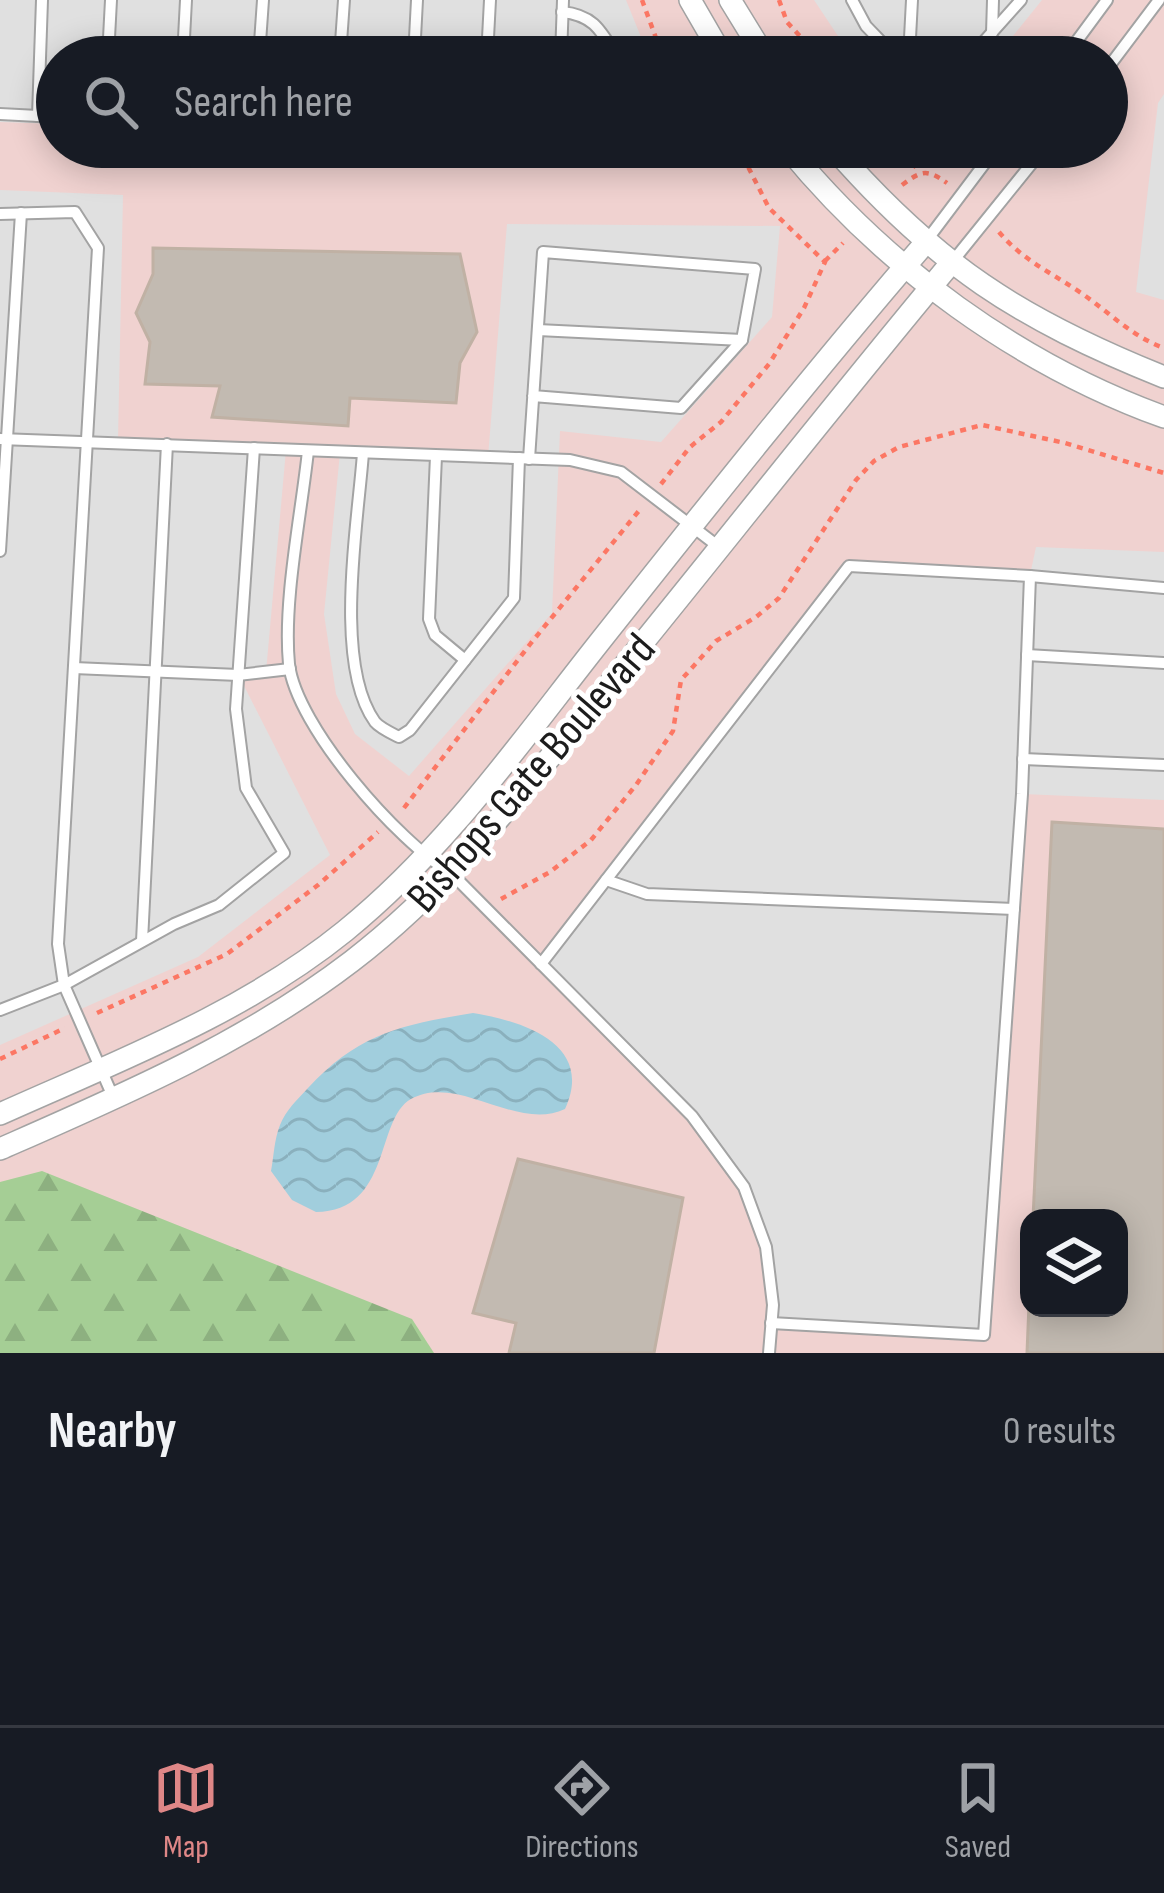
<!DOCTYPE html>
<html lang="en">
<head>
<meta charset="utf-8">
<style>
	body { margin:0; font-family:"Sofia Sans Condensed",sans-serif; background:#242831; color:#f1f3f6 }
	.controls { position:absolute; right:36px; bottom:36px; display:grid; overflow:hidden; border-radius:24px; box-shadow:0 6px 30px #0003 }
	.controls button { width:108px; height:108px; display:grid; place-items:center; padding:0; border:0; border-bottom:3px solid #363941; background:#171b24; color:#f1f3f6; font:60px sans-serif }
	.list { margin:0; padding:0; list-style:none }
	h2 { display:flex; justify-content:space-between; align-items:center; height:156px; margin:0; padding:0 48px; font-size:51px }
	h2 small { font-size:39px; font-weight:400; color:#9ea1a6 }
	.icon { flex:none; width:66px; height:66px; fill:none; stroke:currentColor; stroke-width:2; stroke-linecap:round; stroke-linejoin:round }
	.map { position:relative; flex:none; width:1164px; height:1353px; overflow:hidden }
	.search { position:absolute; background:#171b24; box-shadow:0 6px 30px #0003; left:36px; right:36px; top:36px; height:132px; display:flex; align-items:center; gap:30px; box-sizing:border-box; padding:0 42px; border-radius:66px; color:#9ea1a6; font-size:45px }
	.sheet { height:372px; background:#171b24 }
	nav { display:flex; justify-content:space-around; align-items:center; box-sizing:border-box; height:168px; border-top:3px solid #363941; background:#171b24; font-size:33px; color:#9ea1a6 }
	nav a { display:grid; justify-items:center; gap:6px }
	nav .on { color:#df8787 }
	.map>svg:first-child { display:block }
	.commercial { fill:#f0d2d0; fill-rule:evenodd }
	.forest { fill:url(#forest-firs) }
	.parking { fill:#e0e0e0 }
	.water { fill:url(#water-waves) }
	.building { fill:#c2bab1; stroke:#c0b1a4; stroke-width:3 }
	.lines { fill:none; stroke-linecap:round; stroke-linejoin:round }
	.service-casing { stroke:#a3a3a3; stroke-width:14 }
	.minor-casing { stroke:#a3a3a3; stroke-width:24 }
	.path { stroke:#fc7764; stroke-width:4.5; stroke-dasharray:6 6; stroke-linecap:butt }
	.service { stroke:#fff; stroke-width:10 }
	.minor { stroke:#fff; stroke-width:21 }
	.labels { text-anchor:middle; stroke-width:10; stroke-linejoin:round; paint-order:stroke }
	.street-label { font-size:45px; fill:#1c1c1c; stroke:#fff }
</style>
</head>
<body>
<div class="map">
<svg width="1164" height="1353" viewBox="0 0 1164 1353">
	<defs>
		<pattern id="forest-firs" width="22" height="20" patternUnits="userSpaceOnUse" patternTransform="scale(3)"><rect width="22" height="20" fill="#a5ce95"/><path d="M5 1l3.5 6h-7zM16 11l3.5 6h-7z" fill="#8db080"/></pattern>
		<pattern id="water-waves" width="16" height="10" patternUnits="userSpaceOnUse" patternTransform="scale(3)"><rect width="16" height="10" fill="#a1cedd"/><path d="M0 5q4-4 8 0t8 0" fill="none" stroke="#8ab0bd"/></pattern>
	</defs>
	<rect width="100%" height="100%" fill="#eeeae2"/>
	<!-- commercial -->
	<path class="commercial" d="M0,0H1164V1353H0ZM57,57H1107V147H57ZM1029,1218H1119V1308H1029Z"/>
	<!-- forest -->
	<path class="forest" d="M42,1171L412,1319L434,1353H0V1182Z"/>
	<!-- parking -->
	<g class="parking">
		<path d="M0,0H626L649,57H57V124L0,122Z"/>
		<path d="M814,0H1042L996,57H852Z"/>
		<path d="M1164,94V300L1136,292L1158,103Z"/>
		<path d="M0,190L123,195L118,441L488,457L507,224L780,226L772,317L661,442L560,431L552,613L409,776L355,734L336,694L324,614L340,453L286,450L266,672L239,676L330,855L198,957L0,1045Z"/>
		<path d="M1036,547L1164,552V800L1023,794L984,1335L771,1323L766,1247L744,1187L692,1116L541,964L849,566L1030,575Z"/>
	</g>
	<!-- water -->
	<path class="water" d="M473,1013C523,1021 595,1044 565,1109C516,1132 458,1073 411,1099C375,1119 392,1211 316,1212L292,1200L271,1171C274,1156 274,1140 280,1125C286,1110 296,1101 308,1088C359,1033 401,1025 473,1013Z"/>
	<!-- building -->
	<g class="building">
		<path d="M153,248L460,254L477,332L460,363L456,403L350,398L348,426L212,417L220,386L145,384L150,342L136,313L153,274Z"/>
		<path d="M1052,822L1164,829V1353H1027L1029,1304V1308H1119V1218H1033Z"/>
		<path d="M518,1159L683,1198L654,1353H509L516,1323L473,1313Z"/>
	</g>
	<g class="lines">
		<!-- service casing -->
		<g class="service-casing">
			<g id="service">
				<path d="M852,0L866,26L896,57"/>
				<path d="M562,12C594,15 601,31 617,57"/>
				<path d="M992,33L993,0"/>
				<path d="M108,57L111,0"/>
				<path d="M183,57L186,0"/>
				<path d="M259,57L263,0"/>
				<path d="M340,57L344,0"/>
				<path d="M414,57L417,0"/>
				<path d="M487,57L490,0"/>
				<path d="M561,57L563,0"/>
				<path d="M909,57L912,0"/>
				<path d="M970,57L1021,0"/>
				<path d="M1065,57L1107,0"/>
				<path d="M1107,69L1159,0"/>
				<path d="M0,114L57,117"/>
				<path d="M38,116L42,0"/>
				<path d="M0,214L75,212L98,248L58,944L64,985L114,1099"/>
				<path d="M927,240L997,147"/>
				<path d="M953,261L1045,147"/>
				<path d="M538,330L742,340"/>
				<path d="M0,439L570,460L621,472L719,547"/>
				<path d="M308,451C301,516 283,601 289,664C296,726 398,842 451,873L692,1116L744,1187L766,1247L773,1305L769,1353"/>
				<path d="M363,453C358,522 333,664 375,722C380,728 391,733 399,737L410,730L514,598L519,458"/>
				<path d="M436,456L429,619L435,635L465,660"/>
				<path d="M529,459L543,252L755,269L742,340L681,408L533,396"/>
				<path d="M0,551L21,213"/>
				<path d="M1030,576L1164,588"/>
				<path d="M1027,655L1164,663"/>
				<path d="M74,668L238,675L290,669"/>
				<path d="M1023,759L1164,765"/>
				<path d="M606,880L647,894L1014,909"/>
				<path d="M142,941L167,444"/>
				<path d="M541,964L849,566L1030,576L1022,794L984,1335L771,1323"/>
				<path d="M0,1010L64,985L174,924L219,905L284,853L246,788L236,709L254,448"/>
			</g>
		</g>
		<!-- minor casing -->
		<g class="minor-casing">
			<g id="minor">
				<path d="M690,0L723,57"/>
				<path d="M730,0L765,57"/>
				<path d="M787,147C885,267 1018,364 1164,417"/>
				<path d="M833,147C936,265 1019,319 1164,377"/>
				<path d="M0,1114C118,1061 244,1013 345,931C445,850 519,744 598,644C705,509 813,373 926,242"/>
				<path d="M0,1149C123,1095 245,1043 352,961C455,882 531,780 612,681C725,542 836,401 951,263"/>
			</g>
		</g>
		<!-- path -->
		<g class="path">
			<path d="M642,0L663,57"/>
			<path d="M779,0L787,22L819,57"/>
			<path d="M894,147L920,171"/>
			<path d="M902,185C922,170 927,169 947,183"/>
			<path d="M999,232C1022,260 1054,274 1084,295C1111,314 1133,337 1164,348"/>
			<path d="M825,261L843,243"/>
			<path d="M661,484L690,447L721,422L769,364L804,308L825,262L769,208L738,147"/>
			<path d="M404,808L531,643L642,507"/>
			<path d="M501,899L550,872L591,840L636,785L673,731L681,680L716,641L756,617L779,598L856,480L874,461L899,447L982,425L1065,443L1164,473"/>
			<path d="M97,1013L227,954L318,885L378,832"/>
			<path d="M0,1059L65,1028"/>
		</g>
		<!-- service -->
		<use href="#service" class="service"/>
		<!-- minor -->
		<use href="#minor" class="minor"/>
	</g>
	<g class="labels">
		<!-- street labels -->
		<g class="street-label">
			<text transform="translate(530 772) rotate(-49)" y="16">Bishops Gate Boulevard</text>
		</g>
	</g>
</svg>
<div class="controls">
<button><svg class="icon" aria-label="layers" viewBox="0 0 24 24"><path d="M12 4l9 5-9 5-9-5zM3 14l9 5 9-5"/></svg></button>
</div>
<div class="search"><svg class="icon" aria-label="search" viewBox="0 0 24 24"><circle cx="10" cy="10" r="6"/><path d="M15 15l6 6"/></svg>Search here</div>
</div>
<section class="sheet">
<h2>Nearby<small>0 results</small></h2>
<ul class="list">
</ul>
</section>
<nav>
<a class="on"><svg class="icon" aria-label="map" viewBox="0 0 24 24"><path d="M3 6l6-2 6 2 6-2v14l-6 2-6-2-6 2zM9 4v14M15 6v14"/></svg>Map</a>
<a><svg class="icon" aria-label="directions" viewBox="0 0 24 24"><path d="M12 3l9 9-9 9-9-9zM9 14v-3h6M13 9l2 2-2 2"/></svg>Directions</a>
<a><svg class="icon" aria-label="saved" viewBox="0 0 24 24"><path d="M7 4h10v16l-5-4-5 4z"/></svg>Saved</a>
</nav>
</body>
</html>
